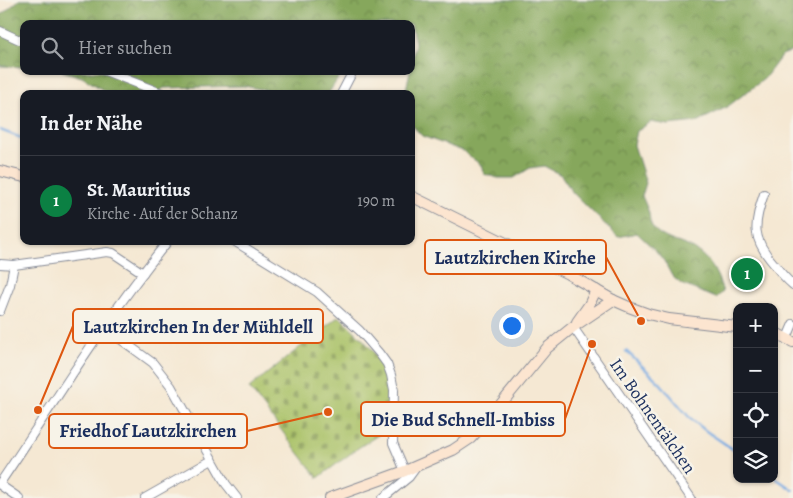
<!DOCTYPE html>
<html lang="de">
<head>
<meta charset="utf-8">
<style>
	body { margin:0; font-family:Alegreya,serif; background:#242831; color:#f1f3f6 }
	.controls { position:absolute; right:15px; bottom:15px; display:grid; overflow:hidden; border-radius:10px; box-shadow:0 1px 4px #0004 }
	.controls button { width:45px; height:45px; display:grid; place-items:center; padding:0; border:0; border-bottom:1px solid #363941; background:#171b24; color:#f1f3f6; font:25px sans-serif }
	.you { position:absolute; left:511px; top:325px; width:18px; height:18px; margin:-12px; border:4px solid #fff; border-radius:50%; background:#1a73e8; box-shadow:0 0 0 8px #1a73e833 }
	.badge { display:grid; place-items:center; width:32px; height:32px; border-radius:50%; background:#0b8043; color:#fff; font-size:16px; font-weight:700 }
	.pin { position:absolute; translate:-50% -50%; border:2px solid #fff; box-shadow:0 1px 5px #0006 }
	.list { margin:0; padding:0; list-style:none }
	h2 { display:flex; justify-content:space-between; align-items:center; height:65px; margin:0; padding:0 20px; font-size:21px }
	h2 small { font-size:16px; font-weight:400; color:#9ea1a6 }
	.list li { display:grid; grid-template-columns:32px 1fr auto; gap:15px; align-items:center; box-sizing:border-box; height:90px; padding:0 20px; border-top:1px solid #363941 }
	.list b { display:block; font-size:19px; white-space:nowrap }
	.list p { margin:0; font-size:16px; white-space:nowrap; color:#9ea1a6 }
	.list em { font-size:16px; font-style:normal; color:#9ea1a6 }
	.icon { flex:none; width:28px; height:28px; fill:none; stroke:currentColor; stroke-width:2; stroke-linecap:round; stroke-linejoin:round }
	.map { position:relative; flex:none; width:793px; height:498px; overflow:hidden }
	.search { position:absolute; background:#171b24; box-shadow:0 1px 4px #0004; left:20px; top:20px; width:395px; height:55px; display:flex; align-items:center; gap:12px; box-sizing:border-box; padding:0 18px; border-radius:10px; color:#9ea1a6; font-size:19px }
	.panel { position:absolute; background:#171b24; box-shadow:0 1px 4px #0004; left:20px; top:90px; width:395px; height:155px; border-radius:10px }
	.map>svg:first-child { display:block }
	.forest { fill:url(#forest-crowns); stroke:#506b5c }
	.cemetery { fill:url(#cemetery-stones); stroke:#627862 }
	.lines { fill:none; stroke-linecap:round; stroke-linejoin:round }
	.stream { stroke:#75a9e2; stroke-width:2.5 }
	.street-casing { stroke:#888c98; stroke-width:10 }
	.secondary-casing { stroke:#888c98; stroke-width:12 }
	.street { stroke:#fff; stroke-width:8 }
	.secondary { stroke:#fce5d0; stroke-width:10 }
	.labels { text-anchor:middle; stroke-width:5; stroke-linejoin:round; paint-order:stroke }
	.street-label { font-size:18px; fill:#1b2f5e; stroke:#f7f3e8 }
	.leader { fill:none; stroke:#de5710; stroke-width:2 }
	.callout-dot { fill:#de5710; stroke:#f7f3e8; stroke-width:2 }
	.callout { fill:#f7f3e8; stroke:#de5710; stroke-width:2 }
	.callout-label { font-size:19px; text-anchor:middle; font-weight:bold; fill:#1b2f5e }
</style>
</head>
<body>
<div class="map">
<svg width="793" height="498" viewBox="0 0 793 498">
	<defs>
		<pattern id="forest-crowns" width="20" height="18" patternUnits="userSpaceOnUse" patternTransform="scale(1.25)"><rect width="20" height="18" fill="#86a75b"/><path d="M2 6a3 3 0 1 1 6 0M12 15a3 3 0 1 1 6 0" fill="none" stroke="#6d884e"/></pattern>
		<pattern id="cemetery-stones" width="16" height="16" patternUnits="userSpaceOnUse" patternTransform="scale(1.25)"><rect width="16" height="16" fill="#a9c166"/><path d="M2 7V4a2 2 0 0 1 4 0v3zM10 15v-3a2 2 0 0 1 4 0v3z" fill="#899d57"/></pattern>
	</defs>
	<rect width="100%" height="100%" fill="#f7f3e8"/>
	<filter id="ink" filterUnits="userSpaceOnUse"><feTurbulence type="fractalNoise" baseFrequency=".02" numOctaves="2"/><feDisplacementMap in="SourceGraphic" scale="10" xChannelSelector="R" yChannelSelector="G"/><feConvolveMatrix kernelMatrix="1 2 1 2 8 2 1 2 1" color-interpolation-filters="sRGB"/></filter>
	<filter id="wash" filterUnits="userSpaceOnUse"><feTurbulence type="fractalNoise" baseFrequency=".0096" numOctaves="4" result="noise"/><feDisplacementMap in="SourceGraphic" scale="20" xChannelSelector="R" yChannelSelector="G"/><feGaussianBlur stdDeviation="1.12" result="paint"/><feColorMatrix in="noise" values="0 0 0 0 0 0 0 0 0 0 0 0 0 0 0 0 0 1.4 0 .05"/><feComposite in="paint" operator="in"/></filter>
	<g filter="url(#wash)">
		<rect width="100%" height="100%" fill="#f5e8d3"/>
		<!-- forest -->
		<g class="forest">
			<path d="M19,0H793V51L782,55L764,79L727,107L697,122L668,125L651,122L637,131L634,145L646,183L642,196C644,201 646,205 648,210C651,219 648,223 656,231C664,238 674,241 683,244C707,253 716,269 723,292L716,298L681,284L672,276L664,261L656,251L637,233L618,237L573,193L561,175L544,166L530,168L514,178H498L484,174L481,165L463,151L422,136L411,124V94H405L410,71H411L415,43L411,24H24V67L0,66L1,15Z"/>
			<path d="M62,71H343L328,94H287L244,86L164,88L155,94L108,93L82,77Z"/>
		</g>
		<!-- cemetery -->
		<path class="cemetery" d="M339,316C357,334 385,357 389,384C391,399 390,414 389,428L358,448L318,478L249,388Z"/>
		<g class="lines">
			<!-- stream -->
			<g class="stream">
				<path d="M0,130L24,139"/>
				<path d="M626,351L660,383L689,417L706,431L737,452"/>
				<path d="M774,477L793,490"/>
			</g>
		</g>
	</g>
	<g filter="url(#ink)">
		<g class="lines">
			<!-- street casing -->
			<g class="street-casing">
				<g id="street">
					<path d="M0,31L24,42"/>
					<path d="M105,71L164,94"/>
					<path d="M341,94L353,71"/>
					<path d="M764,194C753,225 752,239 774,264C780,272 786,279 793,285"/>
					<path d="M234,241L317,292L360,331L379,353L387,364L391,375L394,390L393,443L405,471"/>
					<path d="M0,264L14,265L107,252L113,253L143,273"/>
					<path d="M0,311L10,285L14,265"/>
					<path d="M573,327L691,498"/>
					<path d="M105,328L153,363L171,386L226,484L237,498"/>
					<path d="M787,338L793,324"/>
					<path d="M0,483C55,402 106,317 168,241"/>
					<path d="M0,485L19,498"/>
					<path d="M145,498L212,460"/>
					<path d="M383,498L409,477L417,466"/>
				</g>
			</g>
			<!-- secondary casing -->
			<g class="secondary-casing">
				<g id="secondary">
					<path d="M0,171L24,177"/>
					<path d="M411,196L568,274L613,300L629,307L648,314L669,319L737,327"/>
					<path d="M577,322L589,305L596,290"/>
					<path d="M774,332L793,342"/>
					<path d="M330,498L405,471L453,450L471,438L492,415L547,348L573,327L613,300"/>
				</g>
			</g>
			<!-- street -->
			<use href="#street" class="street"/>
			<!-- secondary -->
			<use href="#secondary" class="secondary"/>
		</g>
	</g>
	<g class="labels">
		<!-- street labels -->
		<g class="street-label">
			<text transform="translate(653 416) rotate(55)" y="6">Im Bohnentälchen</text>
		</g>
	</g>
	<!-- callouts -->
	<path class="leader" d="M641 321L606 257M38 410L73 326M592 344L565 419M328 412L247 431"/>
	<g class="callout-dot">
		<circle cx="641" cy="321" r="5"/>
		<circle cx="38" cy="410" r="5"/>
		<circle cx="592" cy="344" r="5"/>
		<circle cx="328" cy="412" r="5"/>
	</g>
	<g class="callout">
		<rect x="425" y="240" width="181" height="34" rx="5"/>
		<rect x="73" y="309" width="250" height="34" rx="5"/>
		<rect x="361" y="402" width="204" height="34" rx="5"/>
		<rect x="49" y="414" width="198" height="34" rx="5"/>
	</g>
	<g class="callout-label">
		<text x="515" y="264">Lautzkirchen Kirche</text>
		<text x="198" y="333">Lautzkirchen In der Mühldell</text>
		<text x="463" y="426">Die Bud Schnell-Imbiss</text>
		<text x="148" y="437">Friedhof Lautzkirchen</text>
	</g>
</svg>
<div class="controls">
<button>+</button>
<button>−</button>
<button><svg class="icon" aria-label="locate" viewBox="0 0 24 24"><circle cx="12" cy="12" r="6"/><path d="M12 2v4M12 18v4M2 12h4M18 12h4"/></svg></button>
<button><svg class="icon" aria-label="layers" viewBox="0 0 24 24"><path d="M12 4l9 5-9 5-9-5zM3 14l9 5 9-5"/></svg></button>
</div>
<div class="you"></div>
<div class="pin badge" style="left:747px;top:274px">1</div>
<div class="search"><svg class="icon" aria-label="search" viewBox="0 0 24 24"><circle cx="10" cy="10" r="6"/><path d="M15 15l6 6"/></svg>Hier suchen</div>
<section class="panel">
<h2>In der Nähe<small></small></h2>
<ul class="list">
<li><span class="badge">1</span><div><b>St. Mauritius</b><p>Kirche · Auf der Schanz</p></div><em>190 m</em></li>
</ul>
</section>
</div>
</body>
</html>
